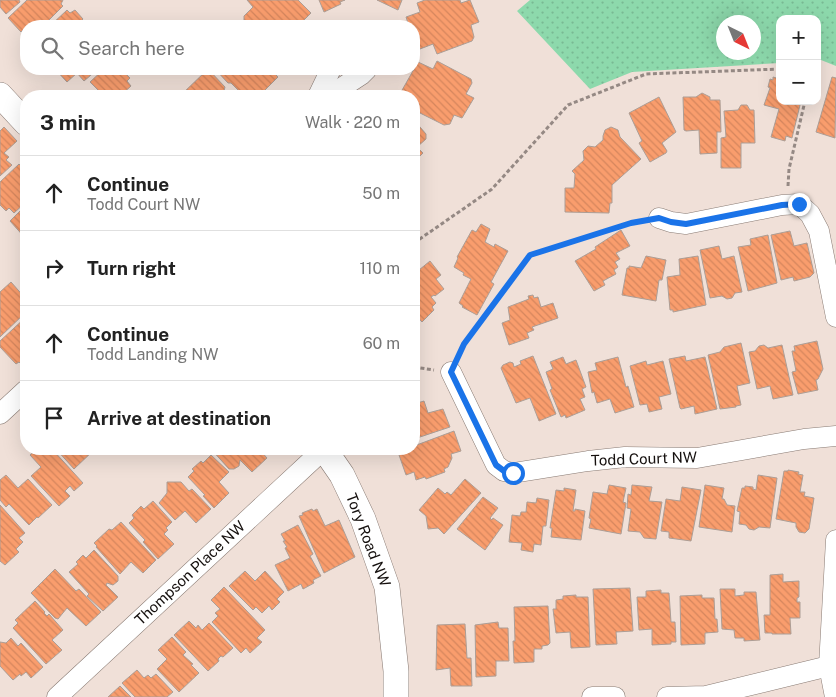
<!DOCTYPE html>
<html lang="en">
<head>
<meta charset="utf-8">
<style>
	body { margin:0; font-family:"Public Sans",sans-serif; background:#f2f2f2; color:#222 }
	.controls { position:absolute; right:15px; top:15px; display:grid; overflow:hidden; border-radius:10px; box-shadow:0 5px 20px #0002 }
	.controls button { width:45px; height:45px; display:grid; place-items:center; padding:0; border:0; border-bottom:1px solid #e0e0e0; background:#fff; color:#222; font:25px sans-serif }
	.compass { position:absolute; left:716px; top:15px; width:45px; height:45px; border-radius:50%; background:#fff; box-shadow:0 5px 20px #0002; rotate:137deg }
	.stop { position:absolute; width:15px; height:15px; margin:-11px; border:4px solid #1a73e8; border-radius:50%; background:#fff }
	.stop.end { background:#1a73e8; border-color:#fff; box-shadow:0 1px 5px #0008 }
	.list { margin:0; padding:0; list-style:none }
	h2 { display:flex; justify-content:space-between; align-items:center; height:65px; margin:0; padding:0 20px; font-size:21px }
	h2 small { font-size:16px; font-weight:400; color:#767676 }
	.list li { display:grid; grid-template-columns:32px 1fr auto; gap:15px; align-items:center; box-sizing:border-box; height:75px; padding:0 20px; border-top:1px solid #e0e0e0 }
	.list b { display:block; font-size:19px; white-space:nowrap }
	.list p { margin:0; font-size:16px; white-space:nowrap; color:#767676 }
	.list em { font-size:16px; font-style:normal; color:#767676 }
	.icon { flex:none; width:28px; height:28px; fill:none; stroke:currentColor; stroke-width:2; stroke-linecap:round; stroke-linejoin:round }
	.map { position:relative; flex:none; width:836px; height:697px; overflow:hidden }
	.search { position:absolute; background:#fff; box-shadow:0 5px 20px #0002; left:20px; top:20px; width:400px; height:55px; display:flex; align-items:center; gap:12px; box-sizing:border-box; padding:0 18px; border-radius:20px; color:#767676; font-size:19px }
	.panel { position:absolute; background:#fff; box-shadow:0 5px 20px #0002; left:20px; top:90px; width:400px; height:365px; border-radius:20px }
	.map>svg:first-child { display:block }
	.park { fill:url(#park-dots); fill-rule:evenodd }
	.building { fill:url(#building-back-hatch); stroke:#ac9e96 }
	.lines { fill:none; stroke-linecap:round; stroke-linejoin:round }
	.minor-casing { stroke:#887a73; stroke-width:21 }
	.tertiary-casing { stroke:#887a73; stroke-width:26 }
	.path { stroke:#958984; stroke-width:3; stroke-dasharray:4 2.5; stroke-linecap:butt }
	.minor { stroke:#fff; stroke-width:20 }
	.tertiary { stroke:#fff; stroke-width:25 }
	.route { stroke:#1a73e8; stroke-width:6 }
	.labels { text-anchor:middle; stroke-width:5; stroke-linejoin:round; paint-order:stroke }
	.street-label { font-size:15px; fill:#140f0d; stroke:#fff }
</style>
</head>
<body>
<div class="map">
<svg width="836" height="697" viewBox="0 0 836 697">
	<defs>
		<pattern id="park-dots" width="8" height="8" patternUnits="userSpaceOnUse" patternTransform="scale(1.25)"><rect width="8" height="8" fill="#8dd9ac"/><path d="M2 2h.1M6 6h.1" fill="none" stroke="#79b993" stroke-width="1.8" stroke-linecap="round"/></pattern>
		<pattern id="building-back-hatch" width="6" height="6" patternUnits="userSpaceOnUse" patternTransform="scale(1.25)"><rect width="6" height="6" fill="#f99d6d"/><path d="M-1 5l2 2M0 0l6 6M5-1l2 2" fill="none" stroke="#d5865d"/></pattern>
	</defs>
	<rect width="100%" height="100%" fill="#f0e0d8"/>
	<!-- park -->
	<path class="park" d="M530,0H836V66L821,60H817V19H780V63L632,72L590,89L517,11ZM724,22H754V52H724Z"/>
	<!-- building -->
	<g class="building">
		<path d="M0,0H19L20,2L6,14L0,7Z"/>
		<path d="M27,0H63L61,4L63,6L43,26H36L32,22L21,32L8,18Z"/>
		<path d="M247,0H298L311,13L304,20L310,26H250L244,20V16L253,7Z"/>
		<path d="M319,0H345L340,2L341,4L324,12Z"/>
		<path d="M377,0H402L398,10Z"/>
		<path d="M425,0H460L461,3L470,0L479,22L471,25L474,37L472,41L437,54L433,44L420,49L414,35V26H409L406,17L420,12L417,3Z"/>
		<path d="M67,10L70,13L75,10L83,19L79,23L82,26H50Z"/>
		<path d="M437,61L471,79L472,83L466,94L474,98L462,118L454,115L450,124L444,125L414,110V96H409L401,92L418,62L433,69Z"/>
		<path d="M55,69H98L84,81L77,73L67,82Z"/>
		<path d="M104,69H115L119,73L122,70L130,78L127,81L131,86L120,96H93L99,91L90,82Z"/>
		<path d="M208,69L225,87L224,91L229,96H180Z"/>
		<path d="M215,69H270L278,77L259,96H253L246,90L244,92H240L231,83H228Z"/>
		<path d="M773,77L780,79V101H801L792,138L786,136L785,141L771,137L779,109L764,105L770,88L768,87L770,79L773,80Z"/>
		<path d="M832,77L836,78L835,138L816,132Z"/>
		<path d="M702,93L710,97V100H720L721,132H717V153L700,154L699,130L686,131L684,130L683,97H696Z"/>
		<path d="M659,97L676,132L662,143L667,151L666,153L650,162L639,143L642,141L629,113Z"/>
		<path d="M741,105H747L750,110H754L755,143H741V168H721V138L726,137L724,111L738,110Z"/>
		<path d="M414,120L426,134V139L417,147L423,153L416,160L418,162L414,165Z"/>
		<path d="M4,127L17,141L4,153L9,157L6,160L12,165L0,176V131Z"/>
		<path d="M611,127L618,130L620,137L641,159L612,185V203H610L609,213L565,212V188H574L575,174L572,171L584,160L583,151L588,146L595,147L603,140V136L605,130Z"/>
		<path d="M19,164L26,171V202L14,213L9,208L6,211L0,205V182Z"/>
		<path d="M26,205V239L10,221Z"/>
		<path d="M481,224L490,229L485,242L494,247L495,244L508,251L491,282L494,284L477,315L462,307L463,306L459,303L471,279L463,275L464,273L454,267L458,258L457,257L472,230L476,232Z"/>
		<path d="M621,230L630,246L616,253L620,259L615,262L618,267L614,270L616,274L603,281L605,285L594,291L575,261L596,249L595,247Z"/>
		<path d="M790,231L794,246L807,243L814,273L810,277L794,281L793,277L781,280L771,235Z"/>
		<path d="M768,235L777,283L748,291L738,247L751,245L750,239Z"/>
		<path d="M719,246L722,259L734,256L742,292L735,293L732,298L727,299L722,296L710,298L700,250Z"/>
		<path d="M646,256L666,260L662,280H659L656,301L622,295L627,268H629V266L641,268Z"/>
		<path d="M698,256L706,305L673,312V310H670L667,277L680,275L679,259Z"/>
		<path d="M430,261L441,275L436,279L444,289L435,296L434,295L431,297L436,303L432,307L434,310L422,322L414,313V271L417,269L419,270Z"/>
		<path d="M11,282L26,299V312L0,337V292Z"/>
		<path d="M533,295L534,298L538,297L541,307L553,303L558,318L532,327L534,330L527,333L529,338L509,345L502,323L510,320L508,307L529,299L528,296Z"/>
		<path d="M26,317V367L25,368L19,362L16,364L0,347V341Z"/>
		<path d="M817,341L823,369L818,379L816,380L818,390L798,394L792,372L796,371L792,351H795L794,346Z"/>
		<path d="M741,343L750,383L737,386L741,405L736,406V407L720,409L708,355L720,352L724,347Z"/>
		<path d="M764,345L768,348L782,345L793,395L773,399L770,386L757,389L749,352L755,351L759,346Z"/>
		<path d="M533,356L556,414L539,421L530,398L516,403L501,368L503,365L510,362L513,363L514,367L521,364L520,361Z"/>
		<path d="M685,356L686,361L705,357L717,409L695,414L694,406L681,409L680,408L669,359Z"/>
		<path d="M563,357L566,364L576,360L586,387L582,389L585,397L580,399L585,410L566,418L565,415L561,417L550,390L552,389L546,372L553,369L550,362Z"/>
		<path d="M618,357L626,387L628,386L634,407L615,413L610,399L597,403L594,392L592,393L588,372L597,370L595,363Z"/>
		<path d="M646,361L647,365L663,361L671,394L659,397L662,409L649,412L647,404L640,405L630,366Z"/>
		<path d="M424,401L428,413L443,409L450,427L414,439V404Z"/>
		<path d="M454,431L461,451L451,454L452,458L448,467L444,469L445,472L426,479L425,477L416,480L414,472L406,475L398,452L407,449H414V446Z"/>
		<path d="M35,449H52L83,483L74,491L70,486L65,491L70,496L59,506L31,476L41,467L30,455L36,450Z"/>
		<path d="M56,449H95L74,469Z"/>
		<path d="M211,449H259L267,458L252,472L240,460L239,466L234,469H229Z"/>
		<path d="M211,455L229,472L219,482L229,493L214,508L203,496L205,495L188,477L194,471L192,469L201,461L203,463Z"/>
		<path d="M788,470L799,472L798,474L803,475L800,492H805L804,496L814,498L809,529L805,533L799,532L796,527V523L776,519L784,471H788Z"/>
		<path d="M6,475L18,488L28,479L52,505L38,518L37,517L29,525L9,504L6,507L0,500V480Z"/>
		<path d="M758,475L777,478L770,528L759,527L754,530L749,529L746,525L739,524L740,512L737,511L742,488H745V486L753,487V489L756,490Z"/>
		<path d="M465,479L481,493L444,534L438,528L428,529L426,516L419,510L438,488L445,494L447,492L451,495Z"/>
		<path d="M167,482H181L189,491L192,489L211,509L196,523L185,511L175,520L159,503L167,493Z"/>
		<path d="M609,485L626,488L623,502L626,503L621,534L589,528L591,519L589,518L593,492L607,494Z"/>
		<path d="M632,485L652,487L649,501L662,502L656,539L644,538L640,532L628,531L631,509L627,508L628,494L631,495Z"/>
		<path d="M705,485L724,488L722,499H724L727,505L735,506L732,532L699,527Z"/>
		<path d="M682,487L701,490L691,541L669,538V532L661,531L666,499L680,501Z"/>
		<path d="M564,488L576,490L573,511H575V509L585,511L581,540L551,537L552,528H550L556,490L564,491Z"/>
		<path d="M483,497L498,508L490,518L492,520L493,518L503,525L485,550L457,529Z"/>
		<path d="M537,498L549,500L546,526H543L541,545L534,544L533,552L521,550L522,543L509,542L512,515L520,516L521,512H526L527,502L536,503Z"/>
		<path d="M153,501L172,522L166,528L168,530L164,534L174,544L158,559L143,542L145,540L129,523L134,518L132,515L141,506L144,509Z"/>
		<path d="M0,505L25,533L19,538L23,542L16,549L19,552L5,565L0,561Z"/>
		<path d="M312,509L313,511L317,509L325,526L339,520L355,557L324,573L299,516L303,515L302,513Z"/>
		<path d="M121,522L156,560L143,573L131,562L120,574L96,547L97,546L94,543L109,529L112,530Z"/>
		<path d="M298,525L313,554L310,556L321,576L313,580L314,583L303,589L301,584L288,591L275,565L290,558L285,548L287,547L283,541H285L281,534Z"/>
		<path d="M94,550L118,576V581L113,585L107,583L106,585L118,597L103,611L87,596L89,594L69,572L78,564L76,562L83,555L86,558Z"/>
		<path d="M55,569L76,591L79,589L101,612L86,626L67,608L58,619L55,618L31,593Z"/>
		<path d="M245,571L255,581L265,571L284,592L277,599L280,602L272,610L269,606L262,613L256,607L253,610L229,586Z"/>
		<path d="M783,574V582L799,581V597L797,598V602H800V618H790L791,634H772V633H765L764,615H770V575Z"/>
		<path d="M224,587L265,630L257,638L262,642L250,653L246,648L241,653L212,622L218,616L215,613L220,609L211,600Z"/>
		<path d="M630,588L633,631L616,632L617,644L596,645L593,589Z"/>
		<path d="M720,589H735V596L744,595V592H756L760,640L744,641V638H735L734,630L722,629Z"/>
		<path d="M661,590V593H669L671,622H675L676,642H671V644L652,645V629L639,630L637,597H646V591Z"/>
		<path d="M576,595V597H588L590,647L571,648L570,632L556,633L553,609H556V600L563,599V596Z"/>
		<path d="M702,595V598H714L715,619H717L718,632L705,633V644L681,645L680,596Z"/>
		<path d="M35,601L45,612L44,613L47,616L49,614L63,630L52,640L62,650L46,664L13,628L18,623L15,620Z"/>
		<path d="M548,606L550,643L548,645L542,646V649H534V662L514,663L513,641H515L514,607Z"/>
		<path d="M189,621L196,628L198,625L202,630L209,623L233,648L223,657L221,656L218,659L219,661L208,671L174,635Z"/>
		<path d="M498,622L499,628H508L509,661H496V676L476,677L475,625Z"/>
		<path d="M465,624L467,658H471L472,686H451L450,668L436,670L437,625Z"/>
		<path d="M172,637L186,652L183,655L193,664L191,665L199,673L179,692L157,669L167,659L158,650Z"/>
		<path d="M11,638L18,646L21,643L43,667L31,678L26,672L21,676L20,674L13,680L0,666V642L6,643Z"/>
		<path d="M137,670L144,678L148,675L151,678L156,674L173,692L167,697H135L122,683Z"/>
		<path d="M120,686L131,697H108Z"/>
	</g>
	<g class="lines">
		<!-- minor casing -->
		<g class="minor-casing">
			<g id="minor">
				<path d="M318,96L331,69"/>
				<path d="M329,96L361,75L367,69"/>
				<path d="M659,218L671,222L686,224L782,205L799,204L810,214L819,231L836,317"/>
				<path d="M451,372L496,465L504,471L513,473L588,461L625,457L697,458L804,439L836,436"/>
				<path d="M0,414L26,390"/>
				<path d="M57,697L324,449"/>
				<path d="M592,697H615"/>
				<path d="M667,697L706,696L829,666"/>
				<path d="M835,697L829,666L836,540"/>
			</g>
		</g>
		<!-- tertiary casing -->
		<g class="tertiary-casing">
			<g id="tertiary">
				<path d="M0,95L26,123"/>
				<path d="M324,449L342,475L363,519L387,587L396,671V697"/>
			</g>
		</g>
		<!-- path -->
		<g class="path">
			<path d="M788,186L789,169L805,101"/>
			<path d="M414,243L492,189L568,105L646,74L780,69"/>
			<path d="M458,357L464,344L530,255L631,223L644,221"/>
			<path d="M414,367L434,370"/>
		</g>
		<!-- minor -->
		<use href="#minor" class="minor"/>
		<!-- tertiary -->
		<use href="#tertiary" class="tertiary"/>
	</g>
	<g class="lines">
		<!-- route -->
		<path class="route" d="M513,473L504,471L496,465L451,372L464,344L530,255L631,223L659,218L671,222L686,224L782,205L799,204"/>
	</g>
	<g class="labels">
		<!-- street labels -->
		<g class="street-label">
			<text transform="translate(644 459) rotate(-2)" y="5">Todd Court NW</text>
			<text transform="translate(368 540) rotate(69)" y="5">Tory Road NW</text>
			<text transform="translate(190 573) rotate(-43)" y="5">Thompson Place NW</text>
		</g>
	</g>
</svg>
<div class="controls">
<button>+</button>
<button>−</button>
</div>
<svg class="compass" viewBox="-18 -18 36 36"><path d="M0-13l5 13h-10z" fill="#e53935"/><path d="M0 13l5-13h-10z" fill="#767676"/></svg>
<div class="stop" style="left:513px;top:473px"></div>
<div class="stop end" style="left:799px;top:204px"></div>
<div class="search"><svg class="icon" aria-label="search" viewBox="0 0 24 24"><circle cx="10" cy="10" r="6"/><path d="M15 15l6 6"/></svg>Search here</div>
<section class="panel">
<h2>3 min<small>Walk · 220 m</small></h2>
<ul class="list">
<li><svg class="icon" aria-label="ahead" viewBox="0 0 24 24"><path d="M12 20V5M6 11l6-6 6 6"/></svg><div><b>Continue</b><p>Todd Court NW</p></div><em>50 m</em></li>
<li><svg class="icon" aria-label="right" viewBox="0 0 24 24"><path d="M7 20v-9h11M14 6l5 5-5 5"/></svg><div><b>Turn right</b></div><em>110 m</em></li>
<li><svg class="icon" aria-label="ahead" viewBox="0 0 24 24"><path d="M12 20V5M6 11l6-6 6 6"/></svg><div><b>Continue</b><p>Todd Landing NW</p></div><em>60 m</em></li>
<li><svg class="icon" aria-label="arrive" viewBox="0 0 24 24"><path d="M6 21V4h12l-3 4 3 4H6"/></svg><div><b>Arrive at destination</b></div></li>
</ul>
</section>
</div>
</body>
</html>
